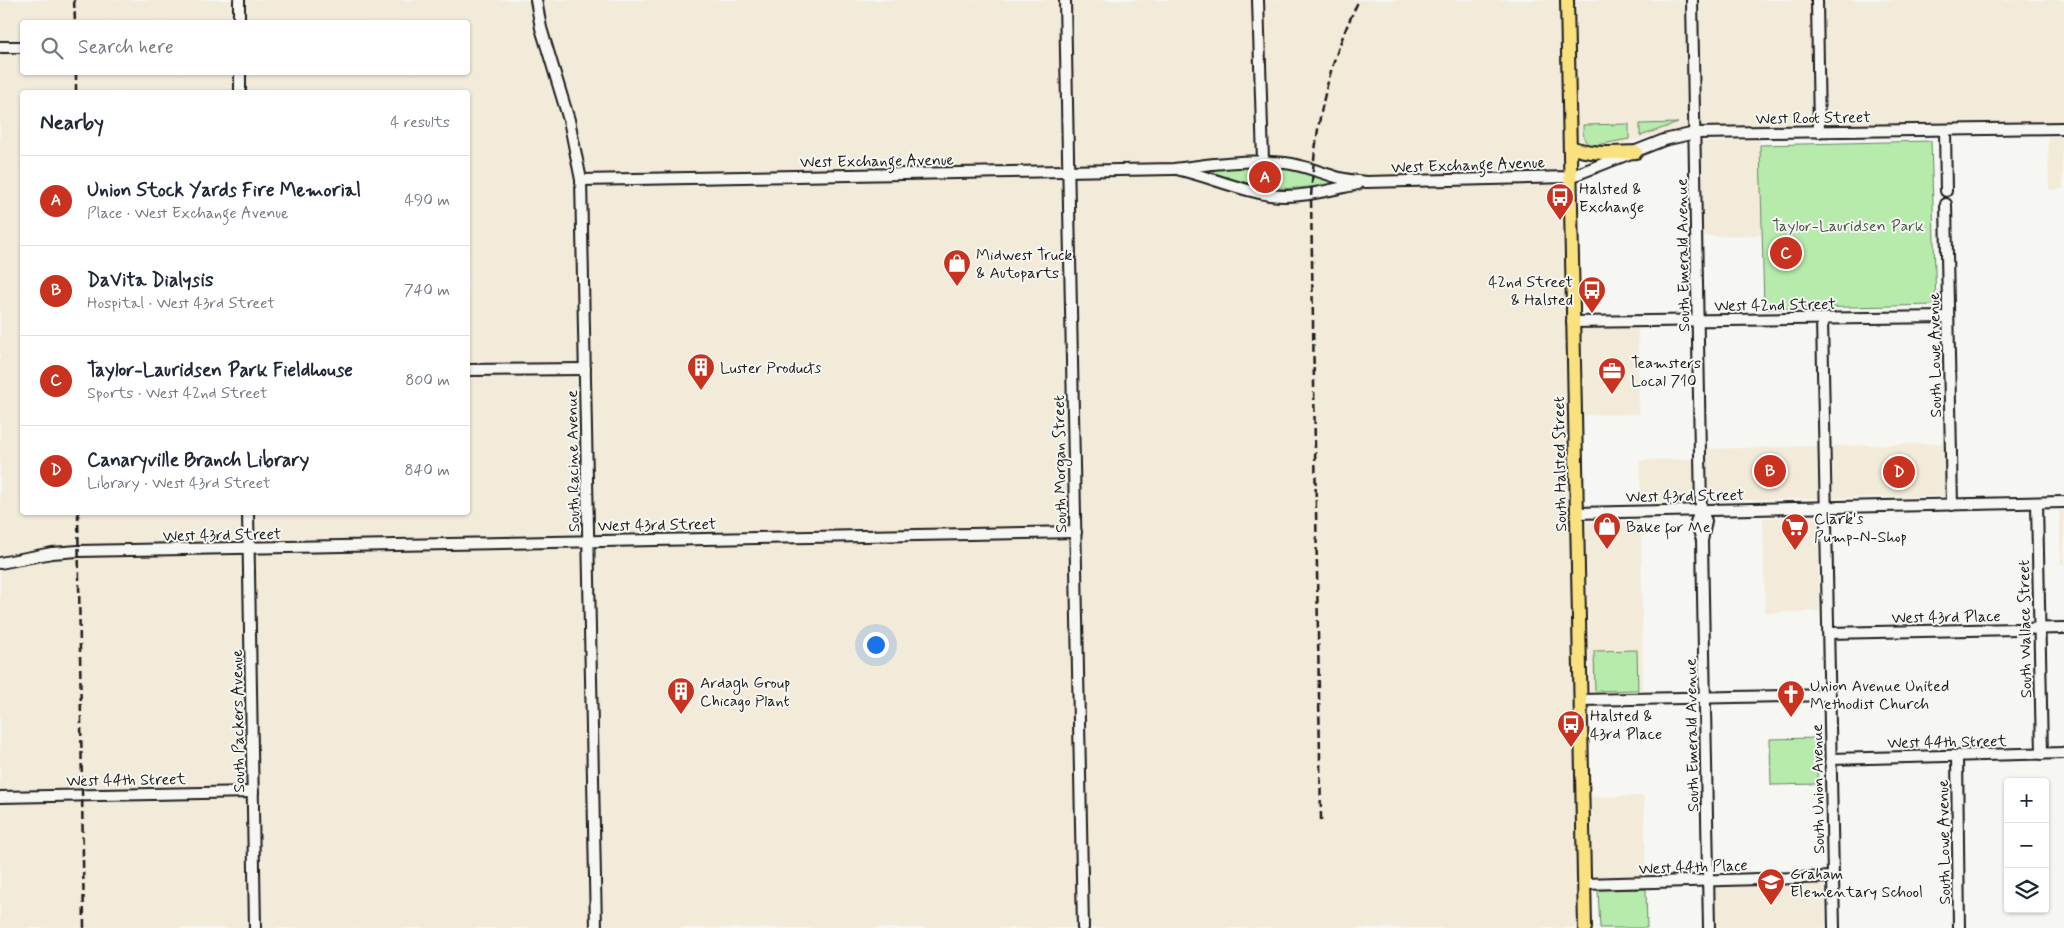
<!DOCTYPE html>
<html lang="en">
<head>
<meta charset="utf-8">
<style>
	body { margin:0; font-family:Mynerve,sans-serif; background:#f2f2f3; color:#1f2937 }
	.controls { position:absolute; right:15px; bottom:15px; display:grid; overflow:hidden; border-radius:5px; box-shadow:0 1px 4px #0004 }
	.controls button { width:45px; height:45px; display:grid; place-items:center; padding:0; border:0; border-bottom:1px solid #e0e1e3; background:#fff; color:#1f2937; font:25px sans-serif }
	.you { position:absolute; left:875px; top:644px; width:18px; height:18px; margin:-12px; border:4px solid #fff; border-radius:50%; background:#1a73e8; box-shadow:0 0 0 8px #1a73e833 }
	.badge { display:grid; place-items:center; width:32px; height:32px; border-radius:50%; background:#c8321e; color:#fff; font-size:16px; font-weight:700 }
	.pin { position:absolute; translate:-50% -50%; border:2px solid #fff; box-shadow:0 1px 5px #0006 }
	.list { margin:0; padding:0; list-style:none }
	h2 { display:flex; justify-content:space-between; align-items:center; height:65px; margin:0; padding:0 20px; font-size:21px }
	h2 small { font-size:16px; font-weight:400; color:#747a83 }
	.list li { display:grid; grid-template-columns:32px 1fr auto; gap:15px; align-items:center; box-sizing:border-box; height:90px; padding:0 20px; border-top:1px solid #e0e1e3 }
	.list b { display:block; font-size:19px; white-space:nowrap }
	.list p { margin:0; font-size:16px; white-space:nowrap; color:#747a83 }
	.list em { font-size:16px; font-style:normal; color:#747a83 }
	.icon { flex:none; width:28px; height:28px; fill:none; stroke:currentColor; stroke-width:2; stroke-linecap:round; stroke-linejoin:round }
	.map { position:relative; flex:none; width:2064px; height:928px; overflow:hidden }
	.search { position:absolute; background:#fff; box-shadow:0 1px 4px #0004; left:20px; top:20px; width:450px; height:55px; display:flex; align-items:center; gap:12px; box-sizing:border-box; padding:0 18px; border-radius:5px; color:#747a83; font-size:19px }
	.panel { position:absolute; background:#fff; box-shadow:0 1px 4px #0004; left:20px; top:90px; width:450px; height:425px; border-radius:5px }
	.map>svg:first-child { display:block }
	.built { fill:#f3ebda; fill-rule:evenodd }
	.green { fill:#b6ebac; stroke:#698464 }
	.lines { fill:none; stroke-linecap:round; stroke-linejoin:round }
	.minor-casing { stroke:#1c1c1c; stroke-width:14 }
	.major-casing { stroke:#1c1c1c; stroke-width:16 }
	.minor { stroke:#f6f6f2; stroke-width:10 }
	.major { stroke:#fae180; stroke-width:12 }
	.rail { stroke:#1c1c1c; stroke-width:2.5; stroke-dasharray:8 4; stroke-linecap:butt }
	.labels { text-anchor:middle; stroke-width:4; stroke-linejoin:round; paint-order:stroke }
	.street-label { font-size:16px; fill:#1c1c1c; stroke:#f6f6f2 }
	.poi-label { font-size:16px; fill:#1c1c1c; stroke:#f6f6f2; text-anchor:start }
	.park-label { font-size:16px; fill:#4a5a47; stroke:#f6f6f2 }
</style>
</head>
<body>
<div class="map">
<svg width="2064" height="928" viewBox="0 0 2064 928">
	<rect width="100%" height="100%" fill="#f6f6f2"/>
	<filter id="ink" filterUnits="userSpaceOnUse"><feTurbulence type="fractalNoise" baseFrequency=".02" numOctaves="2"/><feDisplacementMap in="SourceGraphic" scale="10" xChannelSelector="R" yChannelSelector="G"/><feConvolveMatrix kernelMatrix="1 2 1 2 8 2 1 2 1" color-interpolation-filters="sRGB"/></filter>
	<g filter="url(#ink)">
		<!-- built -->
		<g class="built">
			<path d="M0,0H2064V128L1651,136L1570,159L1577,928H0ZM22,22H468V72H22ZM22,92H468V512H22Z"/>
			<path d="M2048,136H2062L2063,189L2049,190Z"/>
			<path d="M1760,140L1762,235L1703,236L1701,142Z"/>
			<path d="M1638,328L1639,414L1584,415L1582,329Z"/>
			<path d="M1944,443L1946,496L1833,498L1832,446Z"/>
			<path d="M1818,446L1819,498L1708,501L1707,449Z"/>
			<path d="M1693,459L1694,501L1641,502L1640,460Z"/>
			<path d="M2059,510H2064V564H2061Z"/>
			<path d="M1818,516L1819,611L1765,613L1763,518Z"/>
			<path d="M1641,521L1643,693L1590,695L1586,522Z"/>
			<path d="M1644,796L1646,879L1593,880L1591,797Z"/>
			<path d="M1825,881L1826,928H1716L1715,884Z"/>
		</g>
		<!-- green -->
		<g class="green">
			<path d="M1678,123L1640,136V124Z"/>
			<path d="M1629,124V139L1591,146C1583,142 1583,134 1583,125Z"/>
			<path d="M1931,141L1936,305L1764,309L1760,145Z"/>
			<path d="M1257,166C1277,167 1317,170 1333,181L1332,183C1286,193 1254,189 1210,171V169L1215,168Z"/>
			<path d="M1637,650L1638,690L1595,691L1594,651Z"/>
			<path d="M1817,738L1818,784L1771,785L1770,739Z"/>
			<path d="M1646,889L1647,928H1600L1598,890Z"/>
		</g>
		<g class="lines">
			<!-- minor casing -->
			<g class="minor-casing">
				<g id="minor">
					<path d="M239,0V22"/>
					<path d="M536,0L541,28L569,120L581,180L596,928"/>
					<path d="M1065,0L1083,928"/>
					<path d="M1258,0L1263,161"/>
					<path d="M1692,0L1701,510L1706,521L1702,541L1709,928"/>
					<path d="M1817,0L1819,132"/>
					<path d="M0,47H22"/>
					<path d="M240,72V92"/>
					<path d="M1945,130L1946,191"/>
					<path d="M1180,170C1210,177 1239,190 1270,195C1299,199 1330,190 1358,184"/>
					<path d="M581,180L1174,169C1210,164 1248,159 1285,163C1304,165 1321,173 1340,178C1348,180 1358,181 1366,182L1570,177L1664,140L1695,133L2064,128"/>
					<path d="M1946,204L1952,505"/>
					<path d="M1822,319L1834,928"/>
					<path d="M1572,322L1948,317"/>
					<path d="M468,370L585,369"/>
					<path d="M2037,503L2042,754"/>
					<path d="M1701,510L1696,522L1702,540"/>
					<path d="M248,512L255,928"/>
					<path d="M1576,513L2064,502"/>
					<path d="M0,563L52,553L78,551L1076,532"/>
					<path d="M1829,633L2064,628"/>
					<path d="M1580,700L1830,695"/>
					<path d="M1957,756L1959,928"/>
					<path d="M1831,759L2064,753"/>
					<path d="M0,797L253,792"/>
					<path d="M1584,884L1833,877"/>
				</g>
			</g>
			<!-- major casing -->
			<g class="major-casing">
				<g id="major">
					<path d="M1567,0L1585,928"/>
					<path d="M1570,147C1592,155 1613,153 1636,152"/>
				</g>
			</g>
			<!-- minor -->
			<use href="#minor" class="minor"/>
			<!-- major -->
			<use href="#major" class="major"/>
			<!-- rail -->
			<g class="rail">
				<path d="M74,0L75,22"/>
				<path d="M76,72V92"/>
				<path d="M78,512L84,928"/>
				<path d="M1321,820L1311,198C1315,125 1327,65 1359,0"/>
			</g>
		</g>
	</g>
	<!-- icons -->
	<defs>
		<g id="bus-pin" transform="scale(1.4375)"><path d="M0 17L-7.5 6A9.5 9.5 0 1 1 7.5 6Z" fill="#c8321e" stroke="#f6f6f2"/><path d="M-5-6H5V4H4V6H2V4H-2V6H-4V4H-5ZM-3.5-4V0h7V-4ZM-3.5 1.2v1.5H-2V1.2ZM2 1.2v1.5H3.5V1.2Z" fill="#fff"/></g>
		<g id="shop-pin" transform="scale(1.4375)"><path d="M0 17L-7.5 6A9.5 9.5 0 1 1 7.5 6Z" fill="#c8321e" stroke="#f6f6f2"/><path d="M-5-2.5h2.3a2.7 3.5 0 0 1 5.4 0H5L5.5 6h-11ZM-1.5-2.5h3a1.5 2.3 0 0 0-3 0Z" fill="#fff"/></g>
		<g id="building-pin" transform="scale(1.4375)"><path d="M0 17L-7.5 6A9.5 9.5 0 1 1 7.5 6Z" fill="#c8321e" stroke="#f6f6f2"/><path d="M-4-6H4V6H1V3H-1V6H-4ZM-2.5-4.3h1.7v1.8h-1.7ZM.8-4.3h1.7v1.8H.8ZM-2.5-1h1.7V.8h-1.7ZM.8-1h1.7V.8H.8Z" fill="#fff"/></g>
		<g id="office-pin" transform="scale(1.4375)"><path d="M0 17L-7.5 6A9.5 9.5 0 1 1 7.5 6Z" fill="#c8321e" stroke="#f6f6f2"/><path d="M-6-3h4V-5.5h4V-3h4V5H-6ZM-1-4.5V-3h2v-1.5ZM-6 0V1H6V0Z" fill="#fff"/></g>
		<g id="supermarket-pin" transform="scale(1.4375)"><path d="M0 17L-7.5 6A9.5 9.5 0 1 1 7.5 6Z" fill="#c8321e" stroke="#f6f6f2"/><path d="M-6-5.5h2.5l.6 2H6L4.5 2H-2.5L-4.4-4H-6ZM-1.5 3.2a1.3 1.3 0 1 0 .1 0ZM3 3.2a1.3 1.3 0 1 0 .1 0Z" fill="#fff"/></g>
		<g id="church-pin" transform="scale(1.4375)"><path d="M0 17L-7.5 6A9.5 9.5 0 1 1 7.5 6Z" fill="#c8321e" stroke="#f6f6f2"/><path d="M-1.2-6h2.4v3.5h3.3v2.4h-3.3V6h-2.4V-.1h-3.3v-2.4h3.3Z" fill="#fff"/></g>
		<g id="school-pin" transform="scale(1.4375)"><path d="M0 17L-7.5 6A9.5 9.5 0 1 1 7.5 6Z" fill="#c8321e" stroke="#f6f6f2"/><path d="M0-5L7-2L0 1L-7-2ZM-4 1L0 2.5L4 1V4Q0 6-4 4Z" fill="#fff"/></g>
	</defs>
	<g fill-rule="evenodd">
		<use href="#bus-pin" x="1560" y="197"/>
		<use href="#shop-pin" x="957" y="263"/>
		<use href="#bus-pin" x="1592" y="290"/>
		<use href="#building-pin" x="701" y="367"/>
		<use href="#office-pin" x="1612" y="371"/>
		<use href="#shop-pin" x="1607" y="526"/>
		<use href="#supermarket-pin" x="1795" y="527"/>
		<use href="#building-pin" x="681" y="691"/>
		<use href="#church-pin" x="1791" y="694"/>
		<use href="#bus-pin" x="1571" y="724"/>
		<use href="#school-pin" x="1771" y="882"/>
	</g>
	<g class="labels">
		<!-- street labels -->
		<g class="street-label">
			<text transform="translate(1813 117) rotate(-1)" y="6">West Root Street</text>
			<text transform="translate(877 160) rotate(-1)" y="6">West Exchange Avenue</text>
			<text transform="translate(1468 164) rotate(-2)" y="6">West Exchange Avenue</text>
			<text transform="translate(1682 255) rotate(-91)" y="6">South Emerald Avenue</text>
			<text transform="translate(1775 304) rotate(-1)" y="6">West 42nd Street</text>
			<text transform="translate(1934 355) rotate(-91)" y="6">South Lowe Avenue</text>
			<text transform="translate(572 461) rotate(-91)" y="6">South Racine Avenue</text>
			<text transform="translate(1059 464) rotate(-91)" y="6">South Morgan Street</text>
			<text transform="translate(1559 464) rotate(-91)" y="6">South Halsted Street</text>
			<text transform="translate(1685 495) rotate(-1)" y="6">West 43rd Street</text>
			<text transform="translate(657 524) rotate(-1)" y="6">West 43rd Street</text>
			<text transform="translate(222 534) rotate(-1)" y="6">West 43rd Street</text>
			<text transform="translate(1946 616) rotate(-1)" y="6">West 43rd Place</text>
			<text transform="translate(2024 629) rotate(-91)" y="6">South Wallace Street</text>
			<text transform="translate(237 721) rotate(-91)" y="6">South Packers Avenue</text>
			<text transform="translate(1691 735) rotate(-91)" y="6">South Emerald Avenue</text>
			<text transform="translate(1947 741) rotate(-1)" y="6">West 44th Street</text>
			<text transform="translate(126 779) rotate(-1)" y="6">West 44th Street</text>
			<text transform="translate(1817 789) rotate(-91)" y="6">South Union Avenue</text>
			<text transform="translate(1943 842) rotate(-91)" y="6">South Lowe Avenue</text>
			<text transform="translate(1693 866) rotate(-2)" y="6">West 44th Place</text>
		</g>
		<!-- poi labels -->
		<g class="poi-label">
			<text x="1579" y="194">Halsted &amp;<tspan x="1579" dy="18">Exchange</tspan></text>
			<text x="976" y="260">Midwest Truck<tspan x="976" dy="18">&amp; Autoparts</tspan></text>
			<text x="1573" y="287" text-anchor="end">42nd Street<tspan x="1573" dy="18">&amp; Halsted</tspan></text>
			<text x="1631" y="368">Teamsters<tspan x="1631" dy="18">Local 710</tspan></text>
			<text x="720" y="373">Luster Products</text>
			<text x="1814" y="524">Clark's<tspan x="1814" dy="18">Pump-N-Shop</tspan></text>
			<text x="1626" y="532">Bake for Me</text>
			<text x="700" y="688">Ardagh Group<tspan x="700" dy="18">Chicago Plant</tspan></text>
			<text x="1810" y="691">Union Avenue United<tspan x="1810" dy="18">Methodist Church</tspan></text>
			<text x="1590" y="721">Halsted &amp;<tspan x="1590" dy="18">43rd Place</tspan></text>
			<text x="1790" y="879">Graham<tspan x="1790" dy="18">Elementary School</tspan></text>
		</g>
		<!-- park labels -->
		<g class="park-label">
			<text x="1848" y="231">Taylor-Lauridsen Park</text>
		</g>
	</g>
</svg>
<div class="controls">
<button>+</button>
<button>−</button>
<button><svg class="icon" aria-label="layers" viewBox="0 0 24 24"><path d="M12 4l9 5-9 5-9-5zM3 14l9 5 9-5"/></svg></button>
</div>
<div class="you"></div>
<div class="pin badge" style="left:1265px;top:177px">A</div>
<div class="pin badge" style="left:1770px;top:471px">B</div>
<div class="pin badge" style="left:1786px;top:253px">C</div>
<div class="pin badge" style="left:1899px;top:472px">D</div>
<div class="search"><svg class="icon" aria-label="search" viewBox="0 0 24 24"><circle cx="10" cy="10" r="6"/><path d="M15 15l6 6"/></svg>Search here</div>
<section class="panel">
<h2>Nearby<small>4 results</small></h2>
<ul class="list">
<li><span class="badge">A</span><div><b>Union Stock Yards Fire Memorial</b><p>Place · West Exchange Avenue</p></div><em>490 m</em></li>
<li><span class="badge">B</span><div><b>DaVita Dialysis</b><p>Hospital · West 43rd Street</p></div><em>740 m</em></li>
<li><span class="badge">C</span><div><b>Taylor-Lauridsen Park Fieldhouse</b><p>Sports · West 42nd Street</p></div><em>800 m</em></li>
<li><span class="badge">D</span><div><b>Canaryville Branch Library</b><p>Library · West 43rd Street</p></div><em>840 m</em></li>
</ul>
</section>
</div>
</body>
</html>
